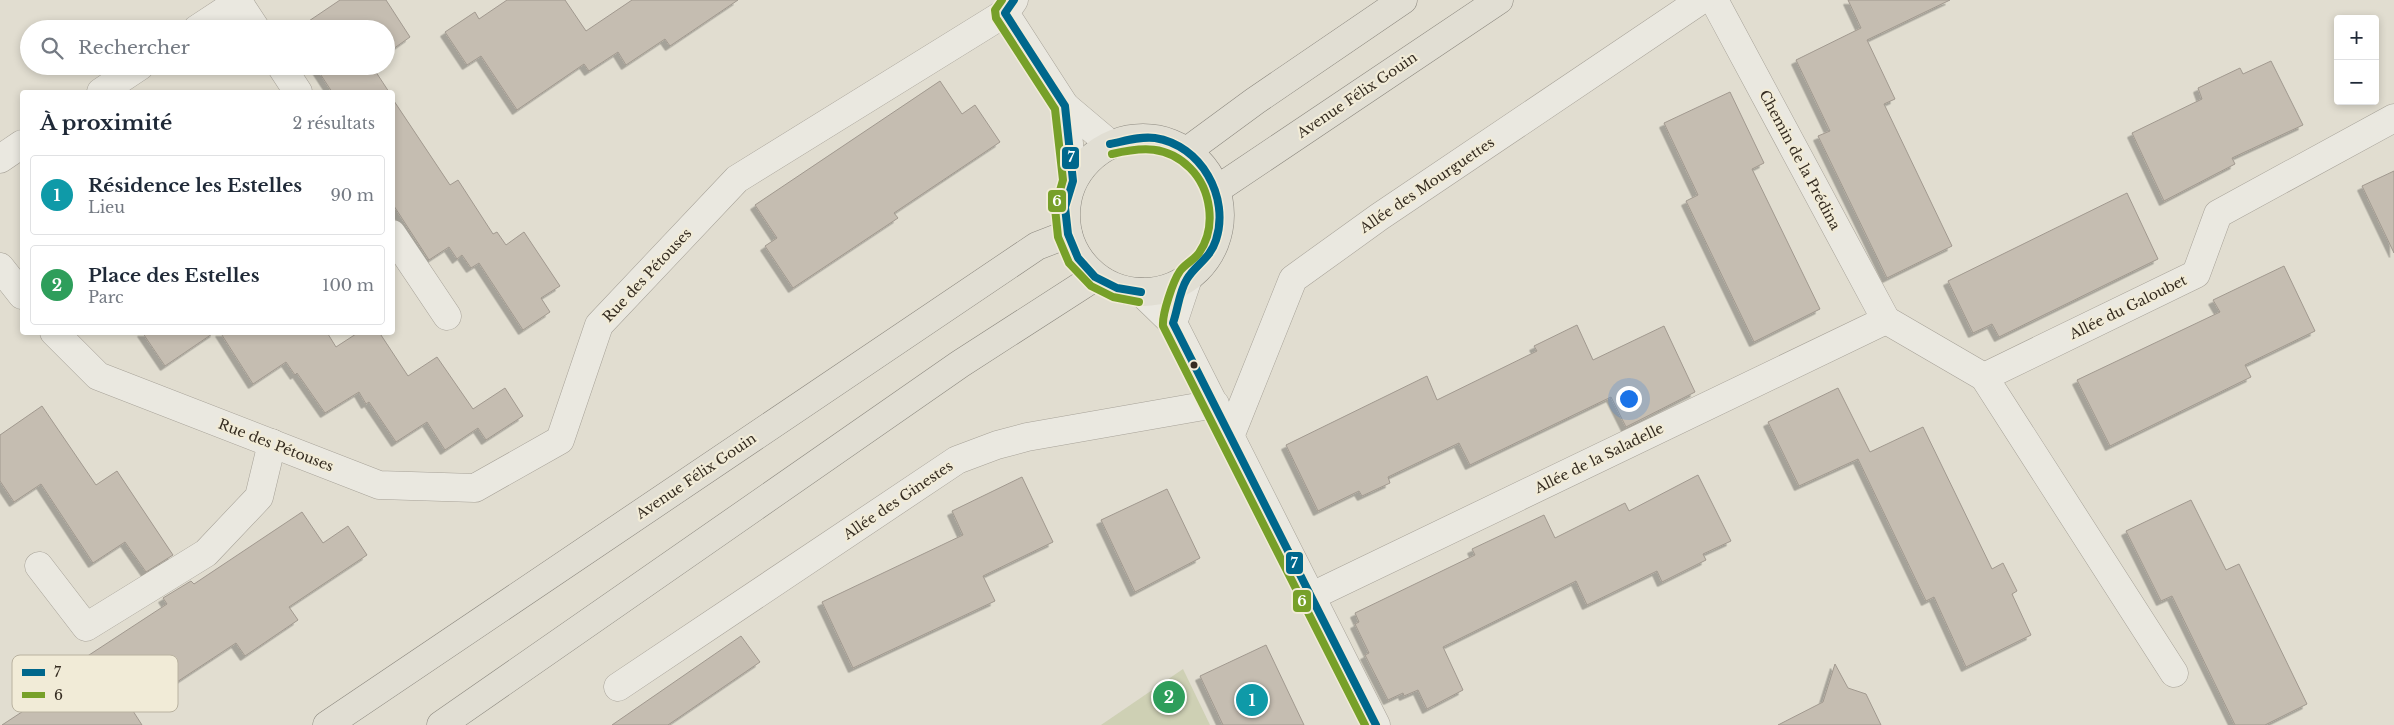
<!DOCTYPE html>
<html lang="fr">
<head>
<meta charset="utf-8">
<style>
	body { margin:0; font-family:"Libre Baskerville",serif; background:#f2f2f3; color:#1f2937 }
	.controls { position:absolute; right:15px; top:15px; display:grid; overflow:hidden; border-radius:5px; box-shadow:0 2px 8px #0003 }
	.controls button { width:45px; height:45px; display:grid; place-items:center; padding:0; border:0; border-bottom:1px solid #e0e1e3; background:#fff; color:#1f2937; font:25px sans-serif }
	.you { position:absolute; left:1628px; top:398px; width:18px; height:18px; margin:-12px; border:4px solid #fff; border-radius:50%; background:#1a73e8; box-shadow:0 0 0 8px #1a73e833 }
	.badge { display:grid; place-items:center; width:32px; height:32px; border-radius:50%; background:#716a5e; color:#fff; font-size:16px; font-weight:700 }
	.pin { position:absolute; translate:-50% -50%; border:2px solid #fff; box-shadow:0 1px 5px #0006 }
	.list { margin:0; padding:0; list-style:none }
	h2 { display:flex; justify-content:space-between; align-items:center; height:65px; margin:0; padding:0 20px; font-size:21px }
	h2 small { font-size:16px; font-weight:400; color:#747a83 }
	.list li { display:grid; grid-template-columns:32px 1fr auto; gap:15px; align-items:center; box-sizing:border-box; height:80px; margin:0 10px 10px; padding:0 10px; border:1px solid #e0e1e3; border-radius:5px }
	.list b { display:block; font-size:19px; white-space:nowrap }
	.list p { margin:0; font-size:16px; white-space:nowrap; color:#747a83 }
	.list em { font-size:16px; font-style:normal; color:#747a83 }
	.icon { flex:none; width:28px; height:28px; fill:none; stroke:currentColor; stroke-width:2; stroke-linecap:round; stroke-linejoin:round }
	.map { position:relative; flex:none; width:2394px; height:725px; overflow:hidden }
	.search { position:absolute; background:#fff; box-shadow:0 2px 8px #0003; left:20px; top:20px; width:375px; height:55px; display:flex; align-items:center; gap:12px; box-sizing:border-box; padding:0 18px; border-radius:28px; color:#747a83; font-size:19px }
	.panel { position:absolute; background:#fff; box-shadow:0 2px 8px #0003; left:20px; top:90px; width:375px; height:245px; border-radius:5px }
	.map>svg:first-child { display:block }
	.green { fill:#ced0b4 }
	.building { fill:#c5bdb1; stroke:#a1998f; filter:url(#shadow) }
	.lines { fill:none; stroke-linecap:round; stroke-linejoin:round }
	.pedestrian-casing { stroke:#a7a298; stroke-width:29 }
	.minor-casing { stroke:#a7a298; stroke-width:29 }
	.primary-casing { stroke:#8c887f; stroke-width:29 }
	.pedestrian { stroke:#eae8e0; stroke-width:28 }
	.minor { stroke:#eae8e0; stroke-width:28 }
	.primary { stroke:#e1ded3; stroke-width:28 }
	.bus-1-casing { stroke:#f1ebd7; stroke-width:11 }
	.bus-2-casing { stroke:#f1ebd7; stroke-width:11 }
	.bus-1 { stroke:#00678c; stroke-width:8 }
	.bus-2 { stroke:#77a029; stroke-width:8 }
	.bus-dot { fill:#352c21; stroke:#f1ebd7; stroke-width:2 }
	.labels { text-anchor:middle; stroke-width:4.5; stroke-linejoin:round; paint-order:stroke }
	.street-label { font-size:14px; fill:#352c21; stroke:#f1ebd7 }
	.key { fill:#f1ebd7; stroke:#b9b2a0; stroke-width:1 }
	.key-label { font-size:14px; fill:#352c21 }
	.line-badge { stroke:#f1ebd7; stroke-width:2 }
	.badge-label { font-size:14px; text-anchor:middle; font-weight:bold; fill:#fff }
</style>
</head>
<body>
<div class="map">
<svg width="2394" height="725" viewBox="0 0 2394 725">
	<defs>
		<filter id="shadow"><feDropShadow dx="-4.5" dy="4.5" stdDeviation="0" flood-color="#0004"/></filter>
	</defs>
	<rect width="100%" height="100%" fill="#e1ddd0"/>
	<!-- green -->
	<path class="green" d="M1183,669L1210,725H1101Z"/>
	<!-- building -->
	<g class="building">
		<path d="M340,0H386L410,37L386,54V29H297Z"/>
		<path d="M507,0H565L586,31L632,0H738L670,46L665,39L626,65L618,52L589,71L584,64L517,110L481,56L467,65L445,32L475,12L479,19Z"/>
		<path d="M1848,0H1950L1867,40L1895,99L1884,104L1952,246L1887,278L1818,136L1830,131L1796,60L1861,28Z"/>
		<path d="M2271,61L2303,125L2232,158L2235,164L2164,201L2132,133L2202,99L2198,88L2240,68L2243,74Z"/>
		<path d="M315,66H372L389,92H332Z"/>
		<path d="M940,81L962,114L975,105L1000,142L894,213L898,218L793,288L765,246L777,238L755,205Z"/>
		<path d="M1730,92L1764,163L1752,169L1820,309L1754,342L1686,201L1698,195L1664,123Z"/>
		<path d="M392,98L450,185L458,180L493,234L497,232L506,245L524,232L560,286L541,298L550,312L523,330L479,263L471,268L462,255L457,259L449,247L429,260L392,203Z"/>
		<path d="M2394,171V253L2362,186Z"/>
		<path d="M2127,193L2158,259L1999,337L1992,324L1973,333L1948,281Z"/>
		<path d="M2284,266L2315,331L2245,365L2251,377L2110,446L2077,380L2220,312L2213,300Z"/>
		<path d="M1577,325L1593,360L1664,326L1695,392L1626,427L1611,397L1470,465L1459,443L1388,477L1390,483L1362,496L1359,491L1318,511L1286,445L1427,376L1437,400L1537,351L1534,346Z"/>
		<path d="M142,332H215L165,366Z"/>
		<path d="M220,332H331L328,334L336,347L359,332H379L408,376L437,357L473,409L505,388L523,416L486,440L478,428L445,450L427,422L396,442L369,402L366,404L359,392L325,413L297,373L295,375L286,362L253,384Z"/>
		<path d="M1838,388L1870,452L1923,427L1992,569L2003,563L2017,591L2012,594L2031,635L1966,667L1934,597L1926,601L1858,459L1799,486L1768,422Z"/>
		<path d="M42,406L96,485L117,471L173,555L146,572L125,542L93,563L41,484L14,502L0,481V435Z"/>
		<path d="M1698,475L1731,541L1703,554L1706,560L1662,582L1657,571L1587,605L1576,581L1443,647L1463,690L1427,709L1418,690L1404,696L1403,693L1388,700L1365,655L1369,653L1355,624L1359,622L1355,613L1475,555L1472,549L1544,515L1555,538L1625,503L1629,511Z"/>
		<path d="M1022,477L1053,542L983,576L995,601L853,668L822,602L963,535L952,511Z"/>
		<path d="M1167,489L1200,558L1135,592L1101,520Z"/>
		<path d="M2191,500L2226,570L2239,564L2307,704L2265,725H2235L2172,596L2161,601L2126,531Z"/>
		<path d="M302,512L323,543L348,526L367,555L289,607L298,620L245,656L236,643L133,711L142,725H2L66,683L60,674L167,604L163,598L191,581L194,584Z"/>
		<path d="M741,636L760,662L668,725H612Z"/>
		<path d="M1266,645L1304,725H1223L1200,676Z"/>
		<path d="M1835,664L1848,688L1866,694L1881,725H1778L1823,702Z"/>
	</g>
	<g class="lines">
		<!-- pedestrian casing -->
		<g class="pedestrian-casing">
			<g id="pedestrian">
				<path d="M1714,0L1886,320"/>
				<path d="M1886,320L1984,377L2174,673"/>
				<path d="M1984,377L2196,274L2218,214L2394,118"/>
				<path d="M1312,596L1886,320"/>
			</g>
		</g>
		<!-- minor casing -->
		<g class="minor-casing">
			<g id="minor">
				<path d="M237,0L256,29"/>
				<path d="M1014,0L1005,13L1065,106L1110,144"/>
				<path d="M197,29L238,2"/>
				<path d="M281,66L298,92"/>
				<path d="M101,92L140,66"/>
				<path d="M1065,106L1073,181"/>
				<path d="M0,159L22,144"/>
				<path d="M392,234L447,316"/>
				<path d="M0,267L22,295"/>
				<path d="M1141,292L1173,323L1376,725"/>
				<path d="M1173,323L1188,278"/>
				<path d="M54,332L98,376L379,485L475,488L560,440L599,325L737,179L1005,13"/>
				<path d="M1231,434L1293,279L1379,217L1701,0"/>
				<path d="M39,566L86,627L206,553L259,497L272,443"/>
				<path d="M618,687L957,460L997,445L1027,437L1215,404"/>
			</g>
		</g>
		<!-- primary casing -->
		<g class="primary-casing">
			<g id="primary">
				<circle cx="1143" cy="215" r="77"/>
				<path d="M1187,151L1255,101L1403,0"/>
				<path d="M1216,190L1499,0"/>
				<path d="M327,725L1037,246L1068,234"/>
				<path d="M441,725L960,364L1095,277"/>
			</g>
		</g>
		<!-- pedestrian -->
		<use href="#pedestrian" class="pedestrian"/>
		<!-- minor -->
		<use href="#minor" class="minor"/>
		<!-- primary -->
		<use href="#primary" class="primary"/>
		<!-- bus-1 casing -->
		<g class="bus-1-casing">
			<g id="bus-1">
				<path d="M1014,0L1005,13L1065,106L1073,181L1065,207L1068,234L1078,258L1095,277L1117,288L1141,292"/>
				<path d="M1110,144C1125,141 1140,136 1155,138C1201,145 1230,197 1216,240C1210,259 1196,264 1187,279C1179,292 1178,309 1173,323L1376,725"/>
			</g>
		</g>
		<!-- bus-2 casing -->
		<g class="bus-2-casing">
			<g id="bus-2">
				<path d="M1002,0L995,10L996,18L1055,109L1063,180L1055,208L1058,237L1069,263L1091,286L1113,297L1139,302"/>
				<path d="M1112,154C1142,147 1167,145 1190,168C1211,189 1217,227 1199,253C1194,260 1185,264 1180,271C1173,281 1162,314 1163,326L1365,725"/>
			</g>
		</g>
		<!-- bus-1 -->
		<use href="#bus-1" class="bus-1"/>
		<!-- bus-2 -->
		<use href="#bus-2" class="bus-2"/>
	</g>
	<!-- markers -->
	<circle class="bus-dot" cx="1194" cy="365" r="4.5"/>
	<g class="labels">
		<!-- street labels -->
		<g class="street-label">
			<text transform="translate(1357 95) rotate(-34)" y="5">Avenue Félix Gouin</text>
			<text transform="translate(1800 160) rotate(62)" y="5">Chemin de la Prédina</text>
			<text transform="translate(1427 185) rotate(-34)" y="5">Allée des Mourguettes</text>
			<text transform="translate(647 275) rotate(-47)" y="5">Rue des Pétouses</text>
			<text transform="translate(2128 307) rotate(-26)" y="5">Allée du Galoubet</text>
			<text transform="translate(276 445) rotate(21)" y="5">Rue des Pétouses</text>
			<text transform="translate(1599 458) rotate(-26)" y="5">Allée de la Saladelle</text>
			<text transform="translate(696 476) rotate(-34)" y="5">Avenue Félix Gouin</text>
			<text transform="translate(898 500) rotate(-34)" y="5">Allée des Ginestes</text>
		</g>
	</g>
	<!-- legend -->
	<rect x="12" y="655" width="166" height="57" rx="8" class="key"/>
	<rect x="22" y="669" width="23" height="7" fill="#00678c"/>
	<rect x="22" y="692" width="23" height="6" fill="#77a029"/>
	<g class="key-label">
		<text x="54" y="677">7</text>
		<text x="54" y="700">6</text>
	</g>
	<g class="line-badge">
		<rect x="1061" y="146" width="19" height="24" rx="5" fill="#00678c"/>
		<rect x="1047" y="189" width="20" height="24" rx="5" fill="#77a029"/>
		<rect x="1285" y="551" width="19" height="24" rx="5" fill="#00678c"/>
		<rect x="1292" y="589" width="20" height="24" rx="5" fill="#77a029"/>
	</g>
	<g class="badge-label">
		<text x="1071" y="162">7</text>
		<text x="1057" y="206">6</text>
		<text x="1294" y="568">7</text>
		<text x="1302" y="606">6</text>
	</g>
</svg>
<div class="controls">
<button>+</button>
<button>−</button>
</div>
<div class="you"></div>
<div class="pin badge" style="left:1252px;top:700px;background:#0f9aa8">1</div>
<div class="pin badge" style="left:1169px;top:697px;background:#2e9e5b">2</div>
<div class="search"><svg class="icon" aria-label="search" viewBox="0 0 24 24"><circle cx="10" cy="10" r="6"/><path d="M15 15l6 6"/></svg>Rechercher</div>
<section class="panel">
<h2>À proximité<small>2 résultats</small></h2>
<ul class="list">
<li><span class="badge" style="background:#0f9aa8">1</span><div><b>Résidence les Estelles</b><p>Lieu</p></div><em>90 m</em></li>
<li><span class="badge" style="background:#2e9e5b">2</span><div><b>Place des Estelles</b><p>Parc</p></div><em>100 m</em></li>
</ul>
</section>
</div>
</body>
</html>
